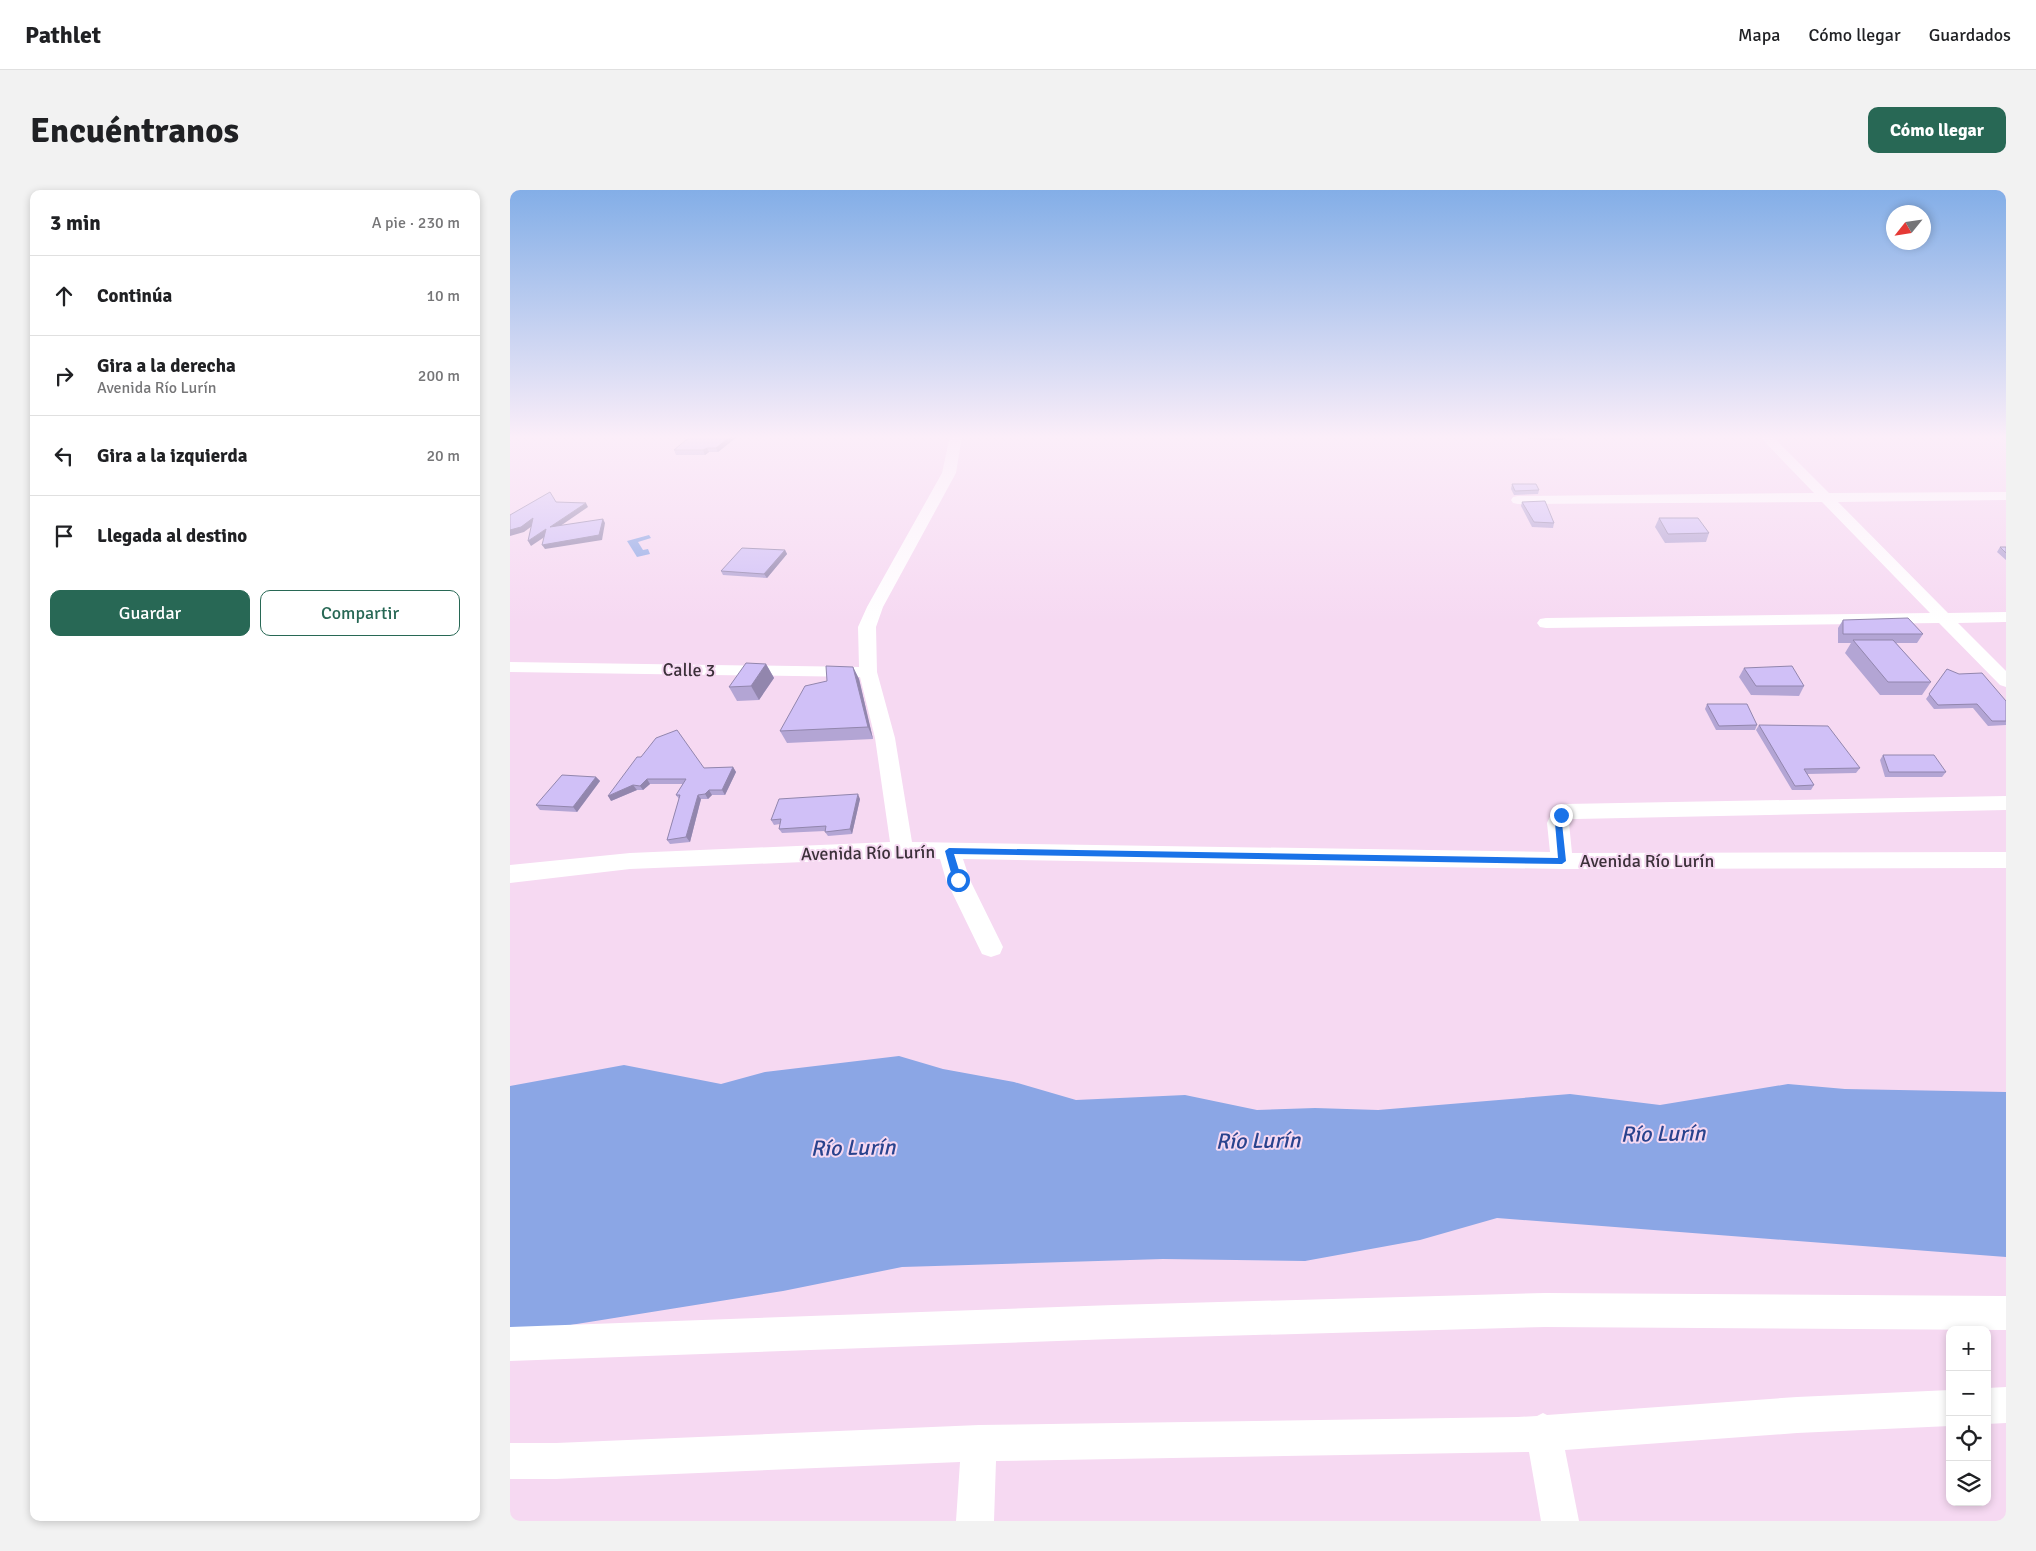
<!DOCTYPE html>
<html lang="es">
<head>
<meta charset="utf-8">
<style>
	body { margin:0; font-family:Signika,sans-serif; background:#f2f2f2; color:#202124 }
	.controls { position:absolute; right:15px; bottom:15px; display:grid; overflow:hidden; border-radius:10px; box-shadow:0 2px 8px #0003 }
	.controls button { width:45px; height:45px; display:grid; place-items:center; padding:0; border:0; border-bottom:1px solid #e0e0e0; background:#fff; color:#202124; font:25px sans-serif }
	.compass { position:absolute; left:1376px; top:15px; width:45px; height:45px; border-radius:50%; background:#fff; box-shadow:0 2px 8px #0003; rotate:240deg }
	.stop { position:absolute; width:15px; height:15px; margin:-11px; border:4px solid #1a73e8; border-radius:50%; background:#fff }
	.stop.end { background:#1a73e8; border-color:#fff; box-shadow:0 1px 5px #0008 }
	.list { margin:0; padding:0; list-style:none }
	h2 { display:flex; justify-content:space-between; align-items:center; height:65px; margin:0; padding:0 20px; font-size:21px }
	h2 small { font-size:16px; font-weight:400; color:#757577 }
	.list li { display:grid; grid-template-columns:32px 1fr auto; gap:15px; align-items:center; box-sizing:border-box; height:80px; padding:0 20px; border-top:1px solid #e0e0e0 }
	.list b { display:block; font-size:19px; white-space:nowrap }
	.list p { margin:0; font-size:16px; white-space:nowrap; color:#757577 }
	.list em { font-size:16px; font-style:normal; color:#757577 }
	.actions { display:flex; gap:10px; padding:15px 20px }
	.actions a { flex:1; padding:11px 0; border:1px solid #286855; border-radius:10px; text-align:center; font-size:18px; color:#286855 }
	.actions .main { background:#286855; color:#fff }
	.icon { flex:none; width:28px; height:28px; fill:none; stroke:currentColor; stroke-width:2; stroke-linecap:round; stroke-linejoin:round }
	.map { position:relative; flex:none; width:1496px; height:1331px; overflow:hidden; border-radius:10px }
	header { display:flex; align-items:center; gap:30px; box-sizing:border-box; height:70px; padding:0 25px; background:#fff; border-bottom:1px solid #e0e0e0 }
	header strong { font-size:24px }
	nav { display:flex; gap:28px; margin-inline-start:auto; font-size:18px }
	.intro { display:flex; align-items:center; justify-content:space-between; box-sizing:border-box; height:120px; padding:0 30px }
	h1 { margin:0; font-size:35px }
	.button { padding:12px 22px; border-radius:10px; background:#286855; color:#fff; font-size:18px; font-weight:700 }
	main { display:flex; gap:30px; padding:0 30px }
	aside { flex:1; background:#fff; border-radius:10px; box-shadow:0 2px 8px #0003 }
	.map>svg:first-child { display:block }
	.water { fill:#8ba6e5 }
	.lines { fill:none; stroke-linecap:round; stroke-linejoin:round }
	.minor { fill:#fff; fill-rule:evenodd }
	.wall { fill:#b3a5d4 }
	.shaded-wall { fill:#9286ad }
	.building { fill:#d0c0f7; stroke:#9286ad }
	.route { fill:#1a73e8 }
	.labels { text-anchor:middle; stroke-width:4; stroke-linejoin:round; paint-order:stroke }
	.street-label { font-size:18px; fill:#3c313a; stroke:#f6d9f2 }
	.near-water-label { font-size:22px; font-style:italic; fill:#29438d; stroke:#f6d9f2 }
</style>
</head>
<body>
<header>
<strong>Pathlet</strong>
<nav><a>Mapa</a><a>Cómo llegar</a><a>Guardados</a></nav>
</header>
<div class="intro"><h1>Encuéntranos</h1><a class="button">Cómo llegar</a></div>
<main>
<aside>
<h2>3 min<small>A pie · 230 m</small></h2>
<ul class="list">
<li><svg class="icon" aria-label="ahead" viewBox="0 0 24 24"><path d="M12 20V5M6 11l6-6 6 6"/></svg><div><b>Continúa</b></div><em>10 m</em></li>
<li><svg class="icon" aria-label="right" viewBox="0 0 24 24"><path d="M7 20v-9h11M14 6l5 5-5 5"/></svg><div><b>Gira a la derecha</b><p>Avenida Río Lurín</p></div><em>200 m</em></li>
<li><svg class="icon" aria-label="left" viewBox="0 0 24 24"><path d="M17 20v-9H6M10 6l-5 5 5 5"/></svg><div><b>Gira a la izquierda</b></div><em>20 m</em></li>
<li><svg class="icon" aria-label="arrive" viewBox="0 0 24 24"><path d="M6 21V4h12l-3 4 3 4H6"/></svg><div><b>Llegada al destino</b></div></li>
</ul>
<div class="actions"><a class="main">Guardar</a><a>Compartir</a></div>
</aside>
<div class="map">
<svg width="1496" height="1331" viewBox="0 0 1496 1331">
	<rect width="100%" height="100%" fill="#f6d9f2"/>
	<!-- water -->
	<g class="water">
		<path d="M139,345L141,348L128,352L133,360L138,359L140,364L127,367L117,351Z"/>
		<path d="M389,866L433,879L504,892L566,910L675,905L747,920L805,918L868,920L1060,904L1150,915L1278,894L1335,899L1496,902V1067L987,1028L910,1050L795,1071L653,1069L392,1077L273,1101L48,1137H0V896L114,875L211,894L255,882Z"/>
	</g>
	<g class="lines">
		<!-- minor -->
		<g class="minor">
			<path d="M440,246H452L446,283L373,417L366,437L367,482L385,548L402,652L1040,662L1037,633L1043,620L1056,614L1496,606V620L1066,629H1060L1059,633L1062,663L1496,662V678L1052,679L453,669L460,690L493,757L490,764L481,767L472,764L436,690L430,669L392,668L120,679L0,693V675L120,663L380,652L365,548L350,487L0,482V472L349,477L348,437L357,417L432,283Z"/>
			<path d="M1249,246H1262L1319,303L1496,302V310L1328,312L1438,423L1496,422V432L1448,433L1496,481V497L1490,495L1429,433L1036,438L1030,437L1027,433L1030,429L1036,428L1420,423L1312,312L1008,314L1003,313L1001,310L1003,307L1008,306L1304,303Z"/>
			<path d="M1035,1103L1496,1106V1140L1035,1137L603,1149L0,1171V1137L603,1115Z"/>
			<path d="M1496,1197V1233L1477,1234V1198Z"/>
			<path d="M1440,1200V1236L1287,1243L1055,1260L1069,1331H1031L1019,1262L486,1271L484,1331H446L450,1272L46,1289H0V1253H46L469,1235L1008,1227L1027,1226L1033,1223L1037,1225L1287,1207Z"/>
		</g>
	</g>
	<!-- wall -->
	<g class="wall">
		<path d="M228,246L208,262H199L195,265H166L164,260Z"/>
		<path d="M1017,246H1054L1053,250L1018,249Z"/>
		<path d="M1002,294L1029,300L1028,304L1004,305L1001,299Z"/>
		<path d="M1012,312L1044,333L1043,338L1022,337L1011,316Z"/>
		<path d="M1149,328L1199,343L1196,352L1155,353L1145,337Z"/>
		<path d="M1490,357H1496V370L1487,362Z"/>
		<path d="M275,360L277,364L257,388L213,385L211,381Z"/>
		<path d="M1333,430L1413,444L1407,453H1386L1421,492L1412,505H1370L1335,463L1341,453H1328V438Z"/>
		<path d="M256,474L264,488L249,510L227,511L219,497Z"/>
		<path d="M343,477L349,489L363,549L277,553L270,541L317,491Z"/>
		<path d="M1234,478L1294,496L1289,506L1241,505L1229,487Z"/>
		<path d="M1437,479L1496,511V535L1478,536L1463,518L1424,519L1416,509Z"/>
		<path d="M1197,514L1247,535L1245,540H1206L1195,519Z"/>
		<path d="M1249,535L1350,578L1346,583L1297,584L1304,595L1301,600H1282L1246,540Z"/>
		<path d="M1373,565L1436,582L1432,587H1375L1370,570Z"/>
		<path d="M131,567L194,578L223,577L226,582L215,605H202L198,609H191L180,652L160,654L157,650L169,609L166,605L173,594H140L133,600H127L101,611Z"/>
		<path d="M86,587L90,591L67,622L30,620L26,615Z"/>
		<path d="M350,609L342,644L318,646L315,642V641L272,643L269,639L270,634L264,635L261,630Z"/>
	</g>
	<!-- shaded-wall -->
	<g class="shaded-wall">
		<path d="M221,246H228L208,262L206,258Z"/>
		<path d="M197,258L199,262L195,265L193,260Z"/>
		<path d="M76,313L78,317L43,341L40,337Z"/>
		<path d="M23,328L26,333L14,342L0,346V340Z"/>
		<path d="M93,329L95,333L92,350L35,359L32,355Z"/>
		<path d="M36,339L39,344L21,356L18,351Z"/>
		<path d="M275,360L277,364L257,388L254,384Z"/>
		<path d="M256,474L264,488L249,510L241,496Z"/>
		<path d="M343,477L349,489L363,549L358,537Z"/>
		<path d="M223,577L226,582L215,605L212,600Z"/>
		<path d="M86,587L90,591L67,622L63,617Z"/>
		<path d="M137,589L140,594L133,600L130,596Z"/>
		<path d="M123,595L127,600L101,611L98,606Z"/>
		<path d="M199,600L202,605L198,609L195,604Z"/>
		<path d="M348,604L350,609L342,644L340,639Z"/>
		<path d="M188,605L191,609L180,652L176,647Z"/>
	</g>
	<!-- building -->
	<g class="building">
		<path d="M181,246H221L206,258H197L193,260H164Z"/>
		<path d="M1002,294H1026L1029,300L1005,301Z"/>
		<path d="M40,302L46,312L76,313L40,337L93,329L89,345L32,355L36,339L18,351L23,328L11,337L0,340V325Z"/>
		<path d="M1035,311L1044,333L1024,332L1012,312Z"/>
		<path d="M1149,328H1188L1199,343L1158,344Z"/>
		<path d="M1490,357H1496V363Z"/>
		<path d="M232,358L275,360L254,384L211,381Z"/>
		<path d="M1398,428L1413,444H1333V430Z"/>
		<path d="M1343,450H1383L1421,492H1378Z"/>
		<path d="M236,473L256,474L241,496L219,497Z"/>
		<path d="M316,476L343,477L358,537L270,541L295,496L317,491Z"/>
		<path d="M1282,476L1294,496H1246L1234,478Z"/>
		<path d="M1437,479L1449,484L1472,483L1496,511V531H1482L1467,514L1428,515L1419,504Z"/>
		<path d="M1197,514H1237L1247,535L1209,536Z"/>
		<path d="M1249,535L1318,536L1350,578L1294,579L1304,595L1285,596Z"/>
		<path d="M167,540L194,578L223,577L212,600H199L195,604L188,605L176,647L157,650L170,605H166L176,589H137L130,596L123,595L98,606L127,567H131L146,548Z"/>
		<path d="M1373,565H1424L1436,582H1379Z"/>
		<path d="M52,585L86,587L63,617L26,615Z"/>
		<path d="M348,604L340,639L315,642L316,636L269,639L271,629L261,630L269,609Z"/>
	</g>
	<!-- sky -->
	<linearGradient id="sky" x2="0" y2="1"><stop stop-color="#83aee7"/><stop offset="0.57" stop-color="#fbeef9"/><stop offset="1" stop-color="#fbeef9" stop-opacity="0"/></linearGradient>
	<rect width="1496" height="433" fill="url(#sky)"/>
	<!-- route -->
	<path class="route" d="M1051,622L1055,625L1052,633L1056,671L1052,674L444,664L452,690L448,693L443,690L435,661L439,658L1048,668L1045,633L1048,623Z"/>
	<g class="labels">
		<!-- street labels -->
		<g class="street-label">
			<text transform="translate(179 480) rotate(1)" y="6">Calle 3</text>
			<text transform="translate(358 663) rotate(-1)" y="6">Avenida Río Lurín</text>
			<text x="1137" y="677">Avenida Río Lurín</text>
		</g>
		<!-- near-water labels -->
		<g class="near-water-label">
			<text transform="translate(1153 943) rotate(-1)" y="8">Río Lurín</text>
			<text transform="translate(748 950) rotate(-1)" y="8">Río Lurín</text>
			<text transform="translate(343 957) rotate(-1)" y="8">Río Lurín</text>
		</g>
	</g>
</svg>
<div class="controls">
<button>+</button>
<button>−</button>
<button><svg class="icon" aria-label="locate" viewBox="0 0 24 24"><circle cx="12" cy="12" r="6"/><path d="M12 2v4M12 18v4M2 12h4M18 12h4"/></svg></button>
<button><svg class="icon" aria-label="layers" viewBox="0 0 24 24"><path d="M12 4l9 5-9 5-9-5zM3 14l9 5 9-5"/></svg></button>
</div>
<svg class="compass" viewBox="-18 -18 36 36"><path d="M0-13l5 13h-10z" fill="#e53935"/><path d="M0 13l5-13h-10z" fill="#757577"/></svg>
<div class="stop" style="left:448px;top:690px"></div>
<div class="stop end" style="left:1051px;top:625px"></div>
</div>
</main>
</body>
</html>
